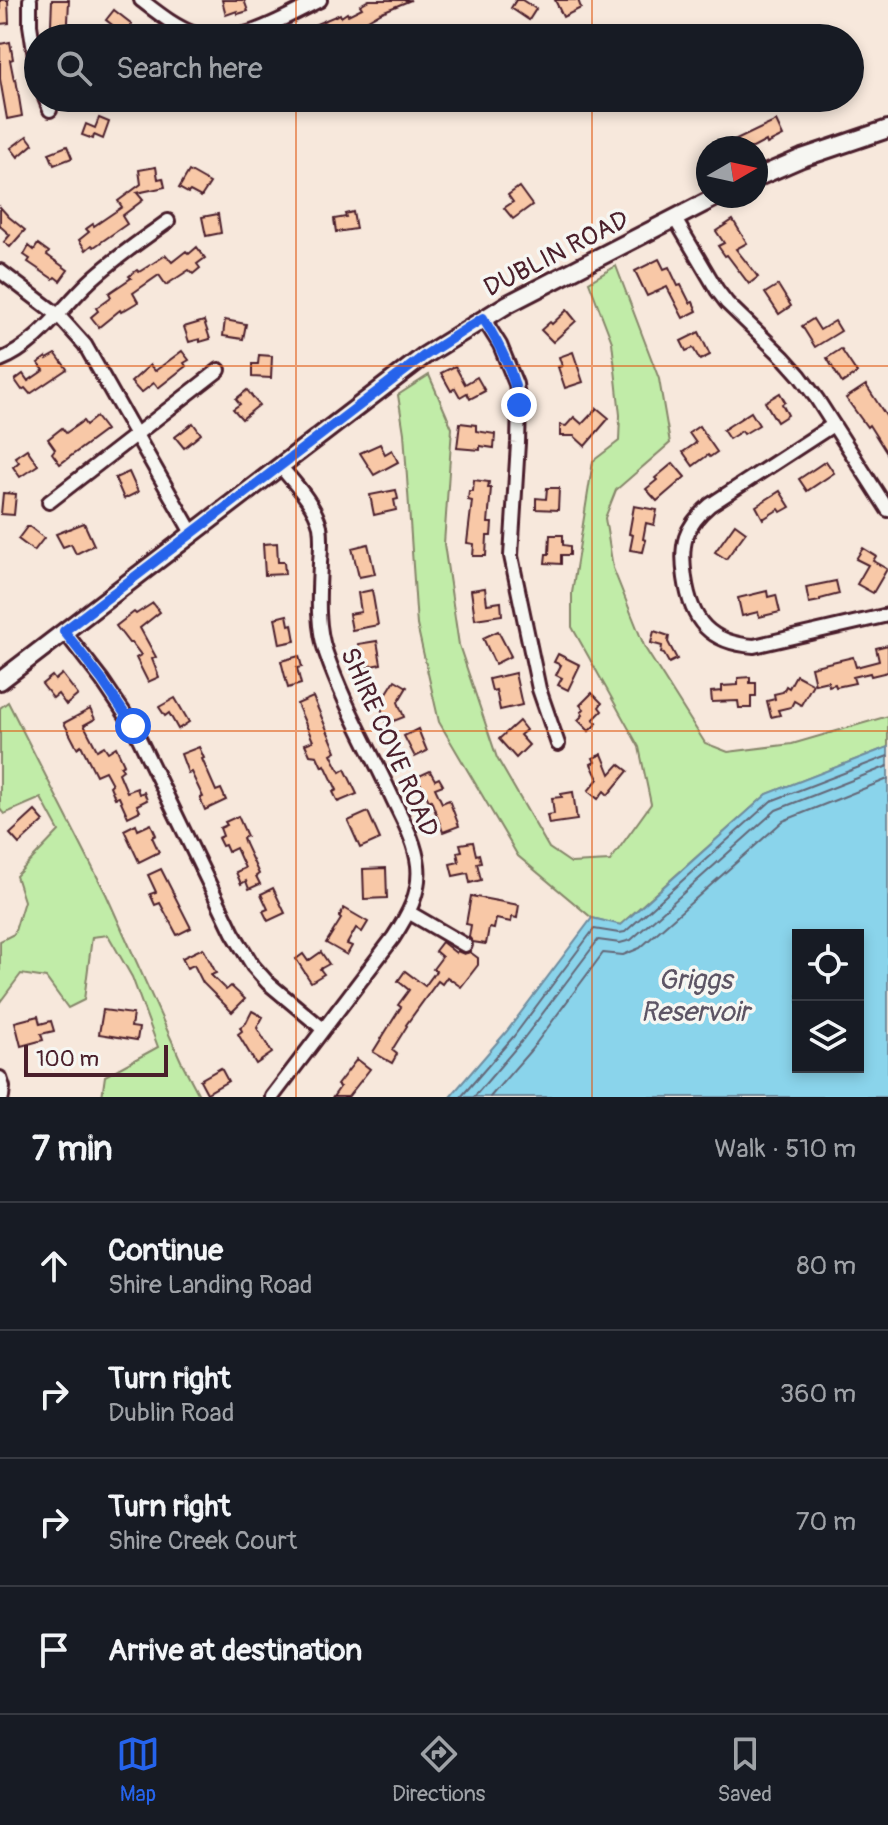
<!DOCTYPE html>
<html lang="en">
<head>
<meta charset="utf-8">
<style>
	body { margin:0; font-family:Pangolin,sans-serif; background:#20242c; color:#f1f3f6 }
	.controls { position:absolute; right:24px; bottom:24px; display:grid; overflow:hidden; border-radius:0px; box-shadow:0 4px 12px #0003 }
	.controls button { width:72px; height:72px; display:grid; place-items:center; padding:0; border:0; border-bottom:2px solid #363941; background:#171b24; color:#f1f3f6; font:40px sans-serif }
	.compass { position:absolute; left:696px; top:136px; width:72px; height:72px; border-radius:50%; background:#171b24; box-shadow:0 4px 12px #0003; rotate:81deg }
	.scale { position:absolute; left:24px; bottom:20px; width:144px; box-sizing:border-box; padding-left:8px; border:4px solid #4a1f2b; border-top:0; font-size:22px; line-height:28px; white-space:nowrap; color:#4a1f2b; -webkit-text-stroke:6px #f6f6f2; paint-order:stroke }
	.stop { position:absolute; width:24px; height:24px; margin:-18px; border:6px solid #2563eb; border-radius:50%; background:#fff }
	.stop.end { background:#2563eb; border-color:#fff; box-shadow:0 2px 8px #0008 }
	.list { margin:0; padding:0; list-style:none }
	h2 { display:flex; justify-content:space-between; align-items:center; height:104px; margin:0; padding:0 32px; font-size:34px }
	h2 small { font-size:26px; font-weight:400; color:#9ea1a6 }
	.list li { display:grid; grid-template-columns:52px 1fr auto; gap:24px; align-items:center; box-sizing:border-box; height:128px; padding:0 32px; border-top:2px solid #363941 }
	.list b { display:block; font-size:30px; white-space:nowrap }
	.list p { margin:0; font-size:26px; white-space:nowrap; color:#9ea1a6 }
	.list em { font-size:26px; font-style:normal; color:#9ea1a6 }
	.icon { flex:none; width:44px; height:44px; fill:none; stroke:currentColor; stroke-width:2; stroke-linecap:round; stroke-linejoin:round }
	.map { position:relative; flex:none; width:888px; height:1097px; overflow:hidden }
	.search { position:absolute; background:#171b24; box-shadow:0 4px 12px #0003; left:24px; right:24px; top:24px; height:88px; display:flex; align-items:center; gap:20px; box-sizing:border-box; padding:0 28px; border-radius:44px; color:#9ea1a6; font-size:30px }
	.sheet { height:616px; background:#171b24 }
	nav { display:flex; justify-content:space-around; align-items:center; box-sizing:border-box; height:112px; border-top:2px solid #363941; background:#171b24; font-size:22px; color:#9ea1a6 }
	nav a { display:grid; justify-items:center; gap:4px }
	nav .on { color:#2563eb }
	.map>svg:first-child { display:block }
	.green { fill:#c1eca8; stroke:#86866a; stroke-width:2 }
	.water { fill:#8ad4eb; stroke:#708c9e; stroke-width:2; fill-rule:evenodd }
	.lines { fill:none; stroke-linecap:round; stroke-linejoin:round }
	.shore { stroke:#646778; stroke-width:2 }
	.building { fill:#f8c8a7; stroke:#4a1f2b; stroke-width:2 }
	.minor-casing { stroke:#4a1f2b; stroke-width:18 }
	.major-casing { stroke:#4a1f2b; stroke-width:22 }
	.minor { stroke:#f6f6f2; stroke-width:12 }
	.major { stroke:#f6f6f2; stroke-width:16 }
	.route { stroke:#2563eb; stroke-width:10 }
	.grid { fill:none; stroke:#e0560e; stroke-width:2; stroke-opacity:0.55 }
	.labels { text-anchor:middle; stroke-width:7; stroke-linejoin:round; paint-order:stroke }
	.street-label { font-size:26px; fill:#4a1f2b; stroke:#f6f6f2 }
	.water-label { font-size:28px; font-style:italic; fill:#5d5565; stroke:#f6f6f2 }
</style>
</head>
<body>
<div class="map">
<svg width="888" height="1097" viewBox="0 0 888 1097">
	<rect width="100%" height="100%" fill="#f7e8dc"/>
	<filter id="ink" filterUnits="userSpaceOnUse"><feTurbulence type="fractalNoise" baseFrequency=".0125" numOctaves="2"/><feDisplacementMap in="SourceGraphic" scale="16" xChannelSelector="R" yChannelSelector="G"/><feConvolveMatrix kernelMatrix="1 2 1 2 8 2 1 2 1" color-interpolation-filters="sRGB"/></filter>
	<g filter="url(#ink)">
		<!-- green -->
		<g class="green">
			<path d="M616,266L659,379L670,443L616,490L605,518L613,568L645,648L705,743L728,752L792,744L888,716V747L767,794L620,925L592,918L518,856L439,722L417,625L404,433L398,395L429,375L452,428L444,544L459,645L497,758L549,848L571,863L610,861L651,804L639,747L572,627V593L593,461L619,441L620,415L612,342L589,282Z"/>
			<path d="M8,702L106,894L181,1061L200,1097H102L105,1076L158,1047L132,977L108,935L92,937L84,1000L68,1008L46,978L21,974L0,1002V941L14,934L24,901L16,876L59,831L41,798L4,814L0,809V708Z"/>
		</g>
		<!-- water -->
		<path class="water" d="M888,747V1097H450L507,1031L592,918L621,925L767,794ZM798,935H858V1067H798Z"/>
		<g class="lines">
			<!-- shore -->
			<g class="shore">
				<path d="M461,1097L514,1036L594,929L619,933L625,932L771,801L888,756"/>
				<path d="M474,1097L521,1042L598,940L620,943L631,940L776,810L888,766"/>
				<path d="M490,1097L531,1050L603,953L623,955L640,948L783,821L888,779"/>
			</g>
		</g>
		<!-- building -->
		<g class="building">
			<path d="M0,0H8L9,23L0,24Z"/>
			<path d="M52,0H69L68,22L71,38H53L51,24Z"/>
			<path d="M222,0H244L248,11L238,14L237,11L226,15Z"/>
			<path d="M369,0H411L382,12L361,24L359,21L323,38H293L310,29L309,27L340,14L341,17L347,13L348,15L362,8L360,5Z"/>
			<path d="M516,0H522L536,9L529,20L511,8Z"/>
			<path d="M555,0H578L581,8L563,17Z"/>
			<path d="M114,10L132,24L124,34L106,20Z"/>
			<path d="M10,42L13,59L10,60L14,80L16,79L22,116L7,119L0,79V44Z"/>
			<path d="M99,118L109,122L103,139L94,135L93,139L82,135L86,124L95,128Z"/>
			<path d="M776,121L783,136L767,144L766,141L753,148H735L732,142Z"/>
			<path d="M27,136L33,144L18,157L11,148Z"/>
			<path d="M67,146L72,158L54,165L49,153Z"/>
			<path d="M156,167L158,179L163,178L165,187L137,193L143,200L122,216L127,224L94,247L92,245L86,250L79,240L89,232L86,229L93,224L94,226L122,207L118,201L141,184L139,170Z"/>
			<path d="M189,171L210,183L201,197L190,191L188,193L179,188Z"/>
			<path d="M519,187L532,205L513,219L504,208L513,202L508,195Z"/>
			<path d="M0,207L9,217L25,230L10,247L4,242L10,235L0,226Z"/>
			<path d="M353,212L356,229L336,232L334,219L346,217L345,214Z"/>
			<path d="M218,214L221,233L206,236L202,217Z"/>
			<path d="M733,220L747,243L736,249L758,277L749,284L727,255L725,256L718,246L724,243L716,231Z"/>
			<path d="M38,244L49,252L47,255L68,270L60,281L55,277L53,279L28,262L30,259L24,255L29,246L34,250Z"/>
			<path d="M197,247L205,258L197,264L200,268L193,274L189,270L166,285L159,275L133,293L138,302L121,312L120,310L99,327L91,317L98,311L96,308L111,297L109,293L131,278L129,276L137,270L139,272L166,255L172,262L186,251L189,254Z"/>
			<path d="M659,259L664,269L669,267L678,286L681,285L690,303L693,302L697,311L683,318L667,287L647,296L635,271Z"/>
			<path d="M778,285L791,306L779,314L765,293Z"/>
			<path d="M567,310L576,321L553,342L541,330L550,322L552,324Z"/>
			<path d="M813,319L820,330L835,321L841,331L815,347L802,326Z"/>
			<path d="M225,320L246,324L243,339L223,336Z"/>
			<path d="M204,321L210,339L200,342V339L189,342L184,327Z"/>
			<path d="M699,332L710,355L700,360L693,348L686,351L681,341Z"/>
			<path d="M841,349L857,373L842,383L827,358Z"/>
			<path d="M182,351L189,360L184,363L186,366L158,388L154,383L141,393L131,382L150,365L155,371Z"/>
			<path d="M573,352L583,382L565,388L558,367L562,366L559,357Z"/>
			<path d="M56,354L67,369L30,394L25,388L22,390L15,380L23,374L28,381L44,370L38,363L46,357L47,359Z"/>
			<path d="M259,355L272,356L271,378L252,377V364H258Z"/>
			<path d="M455,366L465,384L477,377L485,391L470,399L467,393L460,397L455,388L451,391L441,373Z"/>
			<path d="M866,385L888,419V455L869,425L867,427L846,398Z"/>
			<path d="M247,390L259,405L242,419L233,409L240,404L236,399Z"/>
			<path d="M780,393L785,402L782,404L788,415L777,422L765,402Z"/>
			<path d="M597,408L609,418L585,446L574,436H560V425L566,426L574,417L582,424Z"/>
			<path d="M751,412L759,425L744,434L742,431L729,439L723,430Z"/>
			<path d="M96,417L106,430L60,464L52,453L55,449L48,439L62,428L66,433L83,421L86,425Z"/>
			<path d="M193,423L201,434L184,448L175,437Z"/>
			<path d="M460,423L476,425V431L495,434L494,448L480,446V450L457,448Z"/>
			<path d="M699,426L717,452L710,457L708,455L693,466L683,452L696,443L689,433Z"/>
			<path d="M380,444L385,454L392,450L398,462L374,475L360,453Z"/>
			<path d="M27,449L38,465L20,477L13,467L19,462L15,457Z"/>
			<path d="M826,461L834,473L807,491L799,479Z"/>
			<path d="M673,463L685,477L657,501L646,489L657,480L655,478Z"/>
			<path d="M129,472L138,492L124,499L115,478Z"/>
			<path d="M474,480L489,482L488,488H491L488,523H492L491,536H487L486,556H473L474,544L467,543L472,501L468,500L469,491H473Z"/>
			<path d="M547,488H559L558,510L536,509V498L546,499Z"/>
			<path d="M396,490L398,499L394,500L396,510L374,515L370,495Z"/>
			<path d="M780,491L790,507L781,512L779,509L763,519L756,506Z"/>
			<path d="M3,493L16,494L14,515L1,514Z"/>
			<path d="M634,506L657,510L654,525L646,523L643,539L646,540L643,552L630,550L633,535L629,534Z"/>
			<path d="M84,523L94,545L76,554L71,544L63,547L56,534Z"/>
			<path d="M735,524L746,532L726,559L715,552Z"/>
			<path d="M27,527H30L44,538L34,551L18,539Z"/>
			<path d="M550,535H563V545L570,546V555H561V564L545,563L546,554H549Z"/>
			<path d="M277,543L278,562H284L285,574L265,575L263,544Z"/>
			<path d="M368,544L375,574L359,577L352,548Z"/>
			<path d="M863,548L876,556L873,561L887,569L873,593L857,584L868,565L856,559Z"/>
			<path d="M836,581L839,594L820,599V601L809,603L806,587Z"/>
			<path d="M485,588L487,604L501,602L502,615L475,619L471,590Z"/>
			<path d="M372,590L378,625L352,630L349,614L361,612L358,593Z"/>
			<path d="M767,591L768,597L776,595L780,612L759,617L758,612L742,616L738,598Z"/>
			<path d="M153,603L160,612L140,628L156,657L152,659L159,677L148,682L136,658L141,655L132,643H129L116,626L134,612L136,614Z"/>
			<path d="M287,615L289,625L292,624L295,641L280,644L275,618Z"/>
			<path d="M498,631L511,656L495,664L483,638Z"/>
			<path d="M654,631L669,636L668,642L677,659L669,663L664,654L661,653L662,646L651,643Z"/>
			<path d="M377,641L381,664L361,668L358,644Z"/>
			<path d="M888,645V672L871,676L870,673L853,677L855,683L836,687L835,684L829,686L828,681L815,684L811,667L853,657L856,667L879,661L876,648Z"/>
			<path d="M558,654L580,665L568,690L558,685L562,678L556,675L561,665L554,662Z"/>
			<path d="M299,656L302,667L297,668L301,684L288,688L281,661Z"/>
			<path d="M515,673L522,705L500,710L496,690L492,691L489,679Z"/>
			<path d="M62,674L78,695L66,705L58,694L53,698L42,684L52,676L55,680Z"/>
			<path d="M796,675L813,684L801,705L794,701L791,707L778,710L780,715L771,717L767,701L775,699L774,694L783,692L786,686L789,688Z"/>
			<path d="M750,677V683H756V696H751V708H739L738,701L712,702L711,692L722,691V686L738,685V678Z"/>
			<path d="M395,680L407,687L398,702L404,717L386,724L380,704Z"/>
			<path d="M592,693L602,703L599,707L602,711L593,720L597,723L589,731L578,720L583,715L581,712L584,709L580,705Z"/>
			<path d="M313,697L336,751L331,754L340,772L345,769L357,794L338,802L333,792L337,790L325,765L322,767L317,756L310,755L305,744L313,741L297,704Z"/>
			<path d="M175,698L189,722L178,729L169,713L165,716L159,707Z"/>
			<path d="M90,709L95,719L84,725L97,750L104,746L108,752L116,747L124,764L120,766L123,770L119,773L127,792L137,788L139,794L144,792L147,800L137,805L140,811L128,817L119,797L115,798L110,786L112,784L105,771L96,775L81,745L77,748L64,723Z"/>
			<path d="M519,721L526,730L520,735L529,745L516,758L499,739Z"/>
			<path d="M418,729L427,751L415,757L404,736Z"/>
			<path d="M199,747L204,758L202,759L216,791L221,789L226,800L205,810L200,798L203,797L191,772L188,773L181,754Z"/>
			<path d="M602,754L610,774L619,764L628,771L608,795L604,791L598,799L588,791L598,779L591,764L595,762L593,758Z"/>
			<path d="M430,771L435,780L439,778L443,785L435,788L442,803L449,800L459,826L443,832L431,800L429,801L417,777Z"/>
			<path d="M573,792L577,820L549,824L547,815L554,814L552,798L562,797L561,794Z"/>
			<path d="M35,811L44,821L19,844L10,834Z"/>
			<path d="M368,812L380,839L360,848L348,821Z"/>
			<path d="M238,816L247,836L243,838L245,844L259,874L256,876L260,884L249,889L246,881L241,884L236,872L245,868L236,848L228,852L225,845L222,846L218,838L223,836L220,828L227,825L225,822Z"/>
			<path d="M136,824L138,830L151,824L156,835L152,837L159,852L139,862L124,830Z"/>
			<path d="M473,842L476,855L479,854L481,862L477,863L481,880L470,883L468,873L453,876L450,864L459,862L457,852L462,851L460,844Z"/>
			<path d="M386,868L387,898L364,899L363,869Z"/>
			<path d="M161,869L191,928L177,935L160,903L155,905L150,894L156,892L148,875Z"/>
			<path d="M273,888L285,913L268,921L263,911L268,909L261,894Z"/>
			<path d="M471,896L519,905L517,918L512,917L511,922L496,919L494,929L489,928L486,944L473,942L469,937L471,925L466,924Z"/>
			<path d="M344,908L368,922L362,932L356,928L347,944L352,946L347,955L326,943L341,919L339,917Z"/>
			<path d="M442,942L456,953L457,951L464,954L470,952L478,958V965L461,987L447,977L442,984L438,981L406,1025L407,1026L392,1050L397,1054L392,1063L373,1052L401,1007L398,1005L409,990L398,981L405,971L425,986L436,971L433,969L442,957L435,951Z"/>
			<path d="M203,948L216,973L211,975L226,990L231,986L245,999L232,1012L203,983L194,965L187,968L182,958Z"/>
			<path d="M321,952L329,964L320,969L324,974L311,982L296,959L303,954L308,961Z"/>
			<path d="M103,1010L133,1014L131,1027L139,1028L137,1040L99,1034Z"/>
			<path d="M252,1011L263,1017L257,1028L272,1053L256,1064L238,1034L242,1031L240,1027L246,1023Z"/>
			<path d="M38,1016L40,1024L51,1021L54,1031L41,1034L43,1040L21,1046L15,1022Z"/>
			<path d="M357,1059L370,1069L348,1097H333L340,1087L337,1085Z"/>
			<path d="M221,1068L228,1081L207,1093L200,1080Z"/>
		</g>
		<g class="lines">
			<!-- minor casing -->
			<g class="minor-casing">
				<g id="minor">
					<path d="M30,0V25L38,77"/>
					<path d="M141,0C158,13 175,27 195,34C239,48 282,18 320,0"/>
					<path d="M45,98L50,110"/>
					<path d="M675,219L717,290L727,303L783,357L800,376L817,399L888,510"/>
					<path d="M0,271L58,315L85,345L192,533"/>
					<path d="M483,318L500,345L516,384L519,405L518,443L511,556L539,689L558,744"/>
					<path d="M0,360C36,346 62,308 89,282C113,259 142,240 168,221"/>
					<path d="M833,425L710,505C684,527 680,545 685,578C691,621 710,643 754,646L888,615"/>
					<path d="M49,502L219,370"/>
					<path d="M64,631L102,680L133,726L233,933L253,966L268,983L323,1029"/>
					<path d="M410,913L465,945"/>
					<path d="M0,1078L3,1087L2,1097"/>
					<path d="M272,1097L393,938C408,915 421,893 418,865C415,840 402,819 392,797C370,749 343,703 326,653C316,625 319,592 320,563C321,551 322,538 320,526C314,503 295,484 280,466"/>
				</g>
			</g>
			<!-- major casing -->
			<g class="major-casing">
				<g id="major">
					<path d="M756,178L802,158L888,129"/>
					<path d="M0,681L424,356L508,304L718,196"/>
				</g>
			</g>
			<!-- minor -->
			<use href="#minor" class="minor"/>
			<!-- major -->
			<use href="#major" class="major"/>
		</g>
	</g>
	<g class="lines" filter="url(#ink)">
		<!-- route -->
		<path class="route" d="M133,726L102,680L64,631L424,356L483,318C500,346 514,372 519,405"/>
	</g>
	<!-- grid -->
	<path class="grid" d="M296,0V38M592,0V38M296,98V1097M592,98V1097M0,366H888M0,731H888"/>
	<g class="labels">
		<!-- street labels -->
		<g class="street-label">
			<text transform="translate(556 253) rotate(-27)" y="9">DUBLIN ROAD</text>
			<text transform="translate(390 742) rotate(66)" y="9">SHIRE COVE ROAD</text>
		</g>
		<!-- water labels -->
		<g class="water-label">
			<text x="695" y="989">Griggs<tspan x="695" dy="32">Reservoir</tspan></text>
		</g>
	</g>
</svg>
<div class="controls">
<button><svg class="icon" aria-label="locate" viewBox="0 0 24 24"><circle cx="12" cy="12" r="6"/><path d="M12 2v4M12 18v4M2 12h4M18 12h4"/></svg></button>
<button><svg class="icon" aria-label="layers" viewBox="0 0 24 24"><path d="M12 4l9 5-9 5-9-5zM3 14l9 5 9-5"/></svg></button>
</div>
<svg class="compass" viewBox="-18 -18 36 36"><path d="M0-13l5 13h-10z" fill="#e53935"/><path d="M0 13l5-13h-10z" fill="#9ea1a6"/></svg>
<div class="scale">100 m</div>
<div class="stop" style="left:133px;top:726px"></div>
<div class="stop end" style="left:519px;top:405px"></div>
<div class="search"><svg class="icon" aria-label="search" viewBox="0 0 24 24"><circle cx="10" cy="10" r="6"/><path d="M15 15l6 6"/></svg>Search here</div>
</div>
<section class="sheet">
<h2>7 min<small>Walk · 510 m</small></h2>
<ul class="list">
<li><svg class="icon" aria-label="ahead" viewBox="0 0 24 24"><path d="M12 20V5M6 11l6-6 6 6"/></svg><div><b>Continue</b><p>Shire Landing Road</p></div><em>80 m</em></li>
<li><svg class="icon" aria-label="right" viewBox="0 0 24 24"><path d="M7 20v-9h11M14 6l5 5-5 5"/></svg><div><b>Turn right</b><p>Dublin Road</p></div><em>360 m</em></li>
<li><svg class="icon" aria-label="right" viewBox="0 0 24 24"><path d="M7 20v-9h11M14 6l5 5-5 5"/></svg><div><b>Turn right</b><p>Shire Creek Court</p></div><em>70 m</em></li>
<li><svg class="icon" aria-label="arrive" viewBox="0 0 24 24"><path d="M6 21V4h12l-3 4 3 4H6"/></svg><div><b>Arrive at destination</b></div></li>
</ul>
</section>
<nav>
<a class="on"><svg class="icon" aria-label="map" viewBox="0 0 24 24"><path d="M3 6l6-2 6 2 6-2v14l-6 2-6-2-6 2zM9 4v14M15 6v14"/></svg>Map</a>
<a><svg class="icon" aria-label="directions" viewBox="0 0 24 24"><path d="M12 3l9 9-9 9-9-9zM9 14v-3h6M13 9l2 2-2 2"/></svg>Directions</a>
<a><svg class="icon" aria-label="saved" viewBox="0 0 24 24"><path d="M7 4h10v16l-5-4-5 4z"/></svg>Saved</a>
</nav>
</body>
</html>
